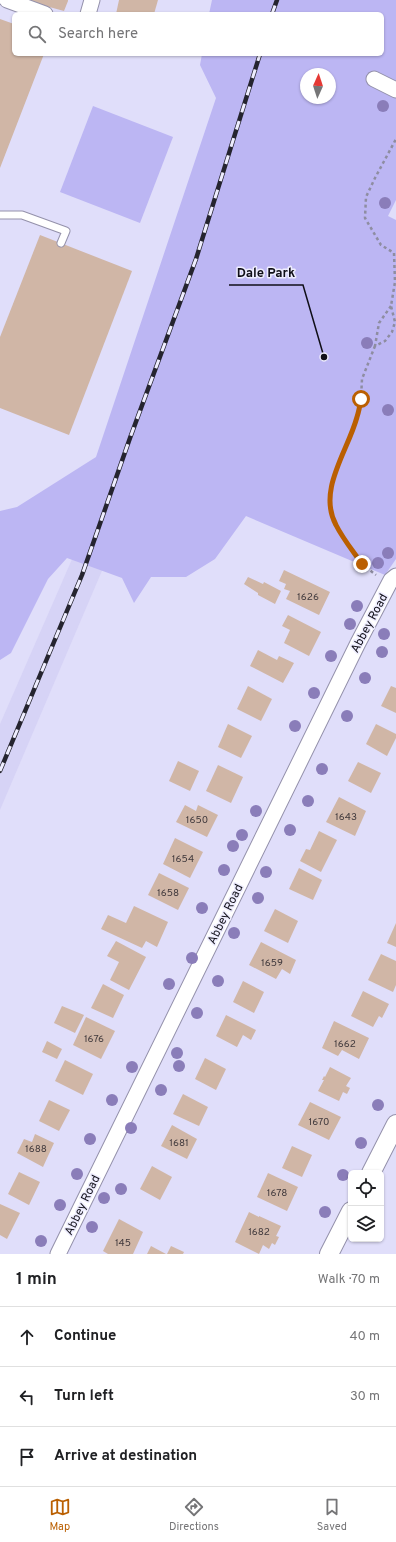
<!DOCTYPE html>
<html lang="en">
<head>
<meta charset="utf-8">
<style>
	body { margin:0; font-family:Overpass,sans-serif; background:#f6f6f6; color:#202124 }
	.controls { position:absolute; right:12px; bottom:12px; display:grid; overflow:hidden; border-radius:6px; box-shadow:0 1px 3px #0004 }
	.controls button { width:36px; height:36px; display:grid; place-items:center; padding:0; border:0; border-bottom:1px solid #e0e0e0; background:#fff; color:#202124; font:20px sans-serif }
	.compass { position:absolute; left:300px; top:68px; width:36px; height:36px; border-radius:50%; background:#fff; box-shadow:0 1px 3px #0004; rotate:3deg }
	.stop { position:absolute; width:12px; height:12px; margin:-9px; border:3px solid #ba5f01; border-radius:50%; background:#fff }
	.stop.end { background:#ba5f01; border-color:#fff; box-shadow:0 1px 4px #0008 }
	.list { margin:0; padding:0; list-style:none }
	h2 { display:flex; justify-content:space-between; align-items:center; height:52px; margin:0; padding:0 16px; font-size:17px }
	h2 small { font-size:13px; font-weight:400; color:#757577 }
	.list li { display:grid; grid-template-columns:26px 1fr auto; gap:12px; align-items:center; box-sizing:border-box; height:60px; padding:0 16px; border-top:1px solid #e0e0e0 }
	.list b { display:block; font-size:15px; white-space:nowrap }
	.list em { font-size:13px; font-style:normal; color:#757577 }
	.icon { flex:none; width:22px; height:22px; fill:none; stroke:currentColor; stroke-width:2; stroke-linecap:round; stroke-linejoin:round }
	.map { position:relative; flex:none; width:396px; height:1254px; overflow:hidden }
	.search { position:absolute; background:#fff; box-shadow:0 1px 3px #0004; left:12px; right:12px; top:12px; height:44px; display:flex; align-items:center; gap:10px; box-sizing:border-box; padding:0 14px; border-radius:6px; color:#757577; font-size:15px }
	.sheet { height:232px; background:#fff }
	nav { display:flex; justify-content:space-around; align-items:center; box-sizing:border-box; height:56px; border-top:1px solid #e0e0e0; background:#fff; font-size:11px; color:#757577 }
	nav a { display:grid; justify-items:center; gap:2px }
	nav .on { color:#ba5f01 }
	.map>svg:first-child { display:block }
	.built { fill:#d6d3f6 }
	.green { fill:#bcb6f3; fill-rule:evenodd }
	.building { fill:#d0b6a6 }
	.lines { fill:none; stroke-linecap:round; stroke-linejoin:round }
	.service-casing { stroke:#9491ab; stroke-width:9 }
	.minor-casing { stroke:#9491ab; stroke-width:17 }
	.tertiary-casing { stroke:#9491ab; stroke-width:20 }
	.path { stroke:#8e8da1; stroke-width:2.5; stroke-dasharray:3 3; stroke-linecap:butt }
	.service { stroke:#fff; stroke-width:7 }
	.minor { stroke:#fff; stroke-width:15 }
	.tertiary { stroke:#fff; stroke-width:18 }
	.rail-casing { stroke:#25242f; stroke-width:4.5 }
	.rail { stroke:#eeedfe; stroke-width:3; stroke-dasharray:9; stroke-linecap:butt }
	.tree { fill:#8a7db9 }
	.route { stroke:#ba5f01; stroke-width:5 }
	.labels { text-anchor:middle; stroke-width:3; stroke-linejoin:round; paint-order:stroke }
	.number-label { font-size:10px; fill:#40393c }
	.street-label { font-size:12px; fill:#100f18; stroke:#eeedfe }
	.leader { fill:none; stroke:#100f18; stroke-width:1.5 }
	.callout-dot { fill:#100f18; stroke:#eeedfe; stroke-width:1.5 }
	.callout-label { font-size:13px; text-anchor:middle; font-weight:bold; fill:#100f18; stroke:#eeedfe; stroke-width:3; stroke-linejoin:round; paint-order:stroke }
</style>
</head>
<body>
<div class="map">
<svg width="396" height="1254" viewBox="0 0 396 1254">
	<rect width="100%" height="100%" fill="#e0defa"/>
	<!-- built -->
	<path class="built" d="M83,534L113,545L0,810V724Z"/>
	<!-- green -->
	<g class="green">
		<path d="M212,0H396V200L388,216L396,220V559L385,575L246,516L215,559L186,577H151L134,603L122,578L67,558L48,579L11,653L0,660V511L17,507L96,457L216,98L200,65L202,54H382V14H209ZM306,74H330V98H306Z"/>
		<path d="M93,106L173,137L140,223L60,192Z"/>
	</g>
	<!-- building -->
	<g class="building">
		<path d="M32,0H68V1L64,11L31,2Z"/>
		<path d="M119,0H158L154,14H116Z"/>
		<path d="M0,19L14,24V54H44L0,168Z"/>
		<path d="M40,235L132,271L69,435L0,408V337Z"/>
		<path d="M284,570L330,592L319,615L286,599L290,591L284,589L286,584L279,581Z"/>
		<path d="M248,577L263,584L264,582L281,591L275,604L258,595V593L244,584Z"/>
		<path d="M288,615L321,632L309,656L284,643L290,630L282,626Z"/>
		<path d="M258,650L277,660L279,656L294,663L283,683L250,666Z"/>
		<path d="M248,686L272,699L261,721L237,709Z"/>
		<path d="M391,686L396,688V713L381,706Z"/>
		<path d="M228,724L252,736L241,758L218,747Z"/>
		<path d="M376,724L396,734V738L387,756L366,744Z"/>
		<path d="M178,761L199,771L190,791L169,781Z"/>
		<path d="M358,762L381,773L371,793L348,781Z"/>
		<path d="M218,765L243,777L231,803L206,791Z"/>
		<path d="M339,797L366,811L355,836L326,822Z"/>
		<path d="M185,805L196,811L198,805L218,815L207,837L176,822Z"/>
		<path d="M319,831L337,840L321,872L300,861L306,849L310,850Z"/>
		<path d="M175,838L203,852L190,878L163,864Z"/>
		<path d="M299,868L322,880L313,900L289,889Z"/>
		<path d="M159,873L189,888L178,910L148,895Z"/>
		<path d="M134,906L168,922L157,947L146,941L142,948L101,929L108,915L126,923Z"/>
		<path d="M275,909L298,921L288,943L264,931Z"/>
		<path d="M396,923V947L387,943Z"/>
		<path d="M116,941L146,957L129,990L110,980L119,962L107,956Z"/>
		<path d="M261,942L296,960L290,974L282,969L276,979L249,965Z"/>
		<path d="M381,954L396,961V985L393,992L368,980Z"/>
		<path d="M243,981L264,992L254,1013L233,1002Z"/>
		<path d="M103,984L124,995L113,1018L91,1008Z"/>
		<path d="M363,991L389,1004L382,1018L379,1016L373,1027L351,1016Z"/>
		<path d="M62,1006L84,1015L75,1033L54,1023Z"/>
		<path d="M226,1015L256,1030L251,1040L243,1035L237,1047L216,1036Z"/>
		<path d="M86,1017L115,1031L101,1059L73,1045Z"/>
		<path d="M334,1021L369,1038L359,1059L342,1050L338,1056L322,1048Z"/>
		<path d="M47,1041L62,1049L57,1059L42,1052Z"/>
		<path d="M205,1058L226,1069L216,1090L195,1079Z"/>
		<path d="M65,1060L93,1074L83,1095L55,1081Z"/>
		<path d="M330,1067L351,1078L346,1086L350,1088L347,1094L343,1092L339,1101L318,1091L324,1080H322L324,1076L325,1077Z"/>
		<path d="M183,1094L208,1107L199,1126L173,1114Z"/>
		<path d="M49,1100L70,1110L59,1131L39,1121Z"/>
		<path d="M310,1102L341,1117L329,1140L298,1125Z"/>
		<path d="M172,1125L197,1139L187,1159L161,1146Z"/>
		<path d="M35,1134L54,1143L43,1167L17,1153L24,1139L32,1142Z"/>
		<path d="M292,1146L312,1155L302,1177L282,1168Z"/>
		<path d="M152,1166L172,1177L160,1200L140,1189Z"/>
		<path d="M19,1172L40,1182L29,1205L8,1194Z"/>
		<path d="M268,1173L298,1187L287,1211L257,1197Z"/>
		<path d="M0,1204L20,1213L7,1239L0,1235Z"/>
		<path d="M249,1212L259,1217V1216L281,1226L276,1236L279,1237L275,1245L272,1243L269,1249L263,1245L259,1254L235,1242Z"/>
		<path d="M119,1219L143,1232L133,1254H108L103,1251Z"/>
		<path d="M151,1246L166,1254H147Z"/>
		<path d="M171,1246L184,1252L183,1254H167Z"/>
	</g>
	<g class="lines">
		<!-- service casing -->
		<g class="service-casing">
			<path id="service" d="M0,215H22L66,231L61,243"/>
		</g>
		<!-- minor casing -->
		<g class="minor-casing">
			<g id="minor">
				<path d="M7,0L45,14"/>
				<path d="M88,14L92,0"/>
				<path d="M374,79L396,90"/>
				<path d="M58,1254L358,643L391,580L396,576"/>
			</g>
		</g>
		<!-- tertiary casing -->
		<g class="tertiary-casing">
			<g id="tertiary">
				<path d="M371,1173L396,1124"/>
				<path d="M329,1254L351,1211"/>
			</g>
		</g>
		<!-- path -->
		<g class="path">
			<path d="M391,306L379,323L375,346L385,341L392,332L395,322L391,306L395,282L394,253L381,245L365,218L366,197L375,178L396,139"/>
			<path d="M375,346L362,379L361,399L357,418L334,478L330,493L329,504L335,525L362,564L376,575"/>
		</g>
		<!-- service -->
		<use href="#service" class="service"/>
		<!-- minor -->
		<use href="#minor" class="minor"/>
		<!-- tertiary -->
		<use href="#tertiary" class="tertiary"/>
		<!-- rail casing -->
		<g class="rail-casing">
			<g id="rail">
				<path d="M272,14L277,0"/>
				<path d="M0,771L82,575L130,438L196,259L260,54"/>
			</g>
		</g>
		<!-- rail -->
		<use href="#rail" class="rail"/>
	</g>
	<!-- trees -->
	<g class="tree">
		<circle cx="383" cy="106" r="6"/>
		<circle cx="385" cy="203" r="6"/>
		<circle cx="367" cy="343" r="6"/>
		<circle cx="388" cy="410" r="6"/>
		<circle cx="388" cy="553" r="6"/>
		<circle cx="378" cy="563" r="6"/>
		<circle cx="357" cy="606" r="6"/>
		<circle cx="350" cy="624" r="6"/>
		<circle cx="384" cy="634" r="6"/>
		<circle cx="382" cy="652" r="6"/>
		<circle cx="331" cy="656" r="6"/>
		<circle cx="365" cy="678" r="6"/>
		<circle cx="314" cy="693" r="6"/>
		<circle cx="347" cy="716" r="6"/>
		<circle cx="295" cy="726" r="6"/>
		<circle cx="322" cy="769" r="6"/>
		<circle cx="308" cy="801" r="6"/>
		<circle cx="256" cy="811" r="6"/>
		<circle cx="290" cy="830" r="6"/>
		<circle cx="242" cy="835" r="6"/>
		<circle cx="233" cy="846" r="6"/>
		<circle cx="224" cy="870" r="6"/>
		<circle cx="266" cy="872" r="6"/>
		<circle cx="258" cy="898" r="6"/>
		<circle cx="202" cy="908" r="6"/>
		<circle cx="234" cy="933" r="6"/>
		<circle cx="192" cy="958" r="6"/>
		<circle cx="218" cy="981" r="6"/>
		<circle cx="169" cy="984" r="6"/>
		<circle cx="197" cy="1013" r="6"/>
		<circle cx="177" cy="1053" r="6"/>
		<circle cx="179" cy="1066" r="6"/>
		<circle cx="132" cy="1067" r="6"/>
		<circle cx="161" cy="1090" r="6"/>
		<circle cx="112" cy="1100" r="6"/>
		<circle cx="378" cy="1105" r="6"/>
		<circle cx="131" cy="1128" r="6"/>
		<circle cx="90" cy="1139" r="6"/>
		<circle cx="361" cy="1143" r="6"/>
		<circle cx="77" cy="1174" r="6"/>
		<circle cx="343" cy="1175" r="6"/>
		<circle cx="121" cy="1189" r="6"/>
		<circle cx="104" cy="1198" r="6"/>
		<circle cx="60" cy="1205" r="6"/>
		<circle cx="325" cy="1212" r="6"/>
		<circle cx="92" cy="1227" r="6"/>
		<circle cx="41" cy="1241" r="6"/>
	</g>
	<g class="lines">
		<!-- route -->
		<path class="route" d="M361,399C360,405 359,411 357,417C348,451 317,490 336,525C343,539 353,551 362,564"/>
	</g>
	<g class="labels">
		<!-- number labels -->
		<g class="number-label">
			<text x="308" y="600">1626</text>
			<text x="346" y="820">1643</text>
			<text x="197" y="823">1650</text>
			<text x="183" y="862">1654</text>
			<text x="168" y="896">1658</text>
			<text x="272" y="966">1659</text>
			<text x="94" y="1042">1676</text>
			<text x="345" y="1047">1662</text>
			<text x="319" y="1125">1670</text>
			<text x="179" y="1146">1681</text>
			<text x="36" y="1152">1688</text>
			<text x="277" y="1196">1678</text>
			<text x="259" y="1235">1682</text>
			<text x="123" y="1246">145</text>
		</g>
		<!-- street labels -->
		<g class="street-label">
			<text transform="translate(369 623) rotate(-62)" y="4">Abbey Road</text>
			<text transform="translate(225 914) rotate(-64)" y="4">Abbey Road</text>
			<text transform="translate(82 1205) rotate(-64)" y="4">Abbey Road</text>
		</g>
	</g>
	<!-- callouts -->
	<path class="leader" d="M324 357L303 285H229"/>
	<circle class="callout-dot" cx="324" cy="357" r="4"/>
	<g class="callout-label">
		<text x="266" y="277">Dale Park</text>
	</g>
</svg>
<div class="controls">
<button><svg class="icon" aria-label="locate" viewBox="0 0 24 24"><circle cx="12" cy="12" r="6"/><path d="M12 2v4M12 18v4M2 12h4M18 12h4"/></svg></button>
<button><svg class="icon" aria-label="layers" viewBox="0 0 24 24"><path d="M12 4l9 5-9 5-9-5zM3 14l9 5 9-5"/></svg></button>
</div>
<svg class="compass" viewBox="-18 -18 36 36"><path d="M0-13l5 13h-10z" fill="#e53935"/><path d="M0 13l5-13h-10z" fill="#757577"/></svg>
<div class="stop" style="left:361px;top:399px"></div>
<div class="stop end" style="left:362px;top:564px"></div>
<div class="search"><svg class="icon" aria-label="search" viewBox="0 0 24 24"><circle cx="10" cy="10" r="6"/><path d="M15 15l6 6"/></svg>Search here</div>
</div>
<section class="sheet">
<h2>1 min<small>Walk · 70 m</small></h2>
<ul class="list">
<li><svg class="icon" aria-label="ahead" viewBox="0 0 24 24"><path d="M12 20V5M6 11l6-6 6 6"/></svg><div><b>Continue</b></div><em>40 m</em></li>
<li><svg class="icon" aria-label="left" viewBox="0 0 24 24"><path d="M17 20v-9H6M10 6l-5 5 5 5"/></svg><div><b>Turn left</b></div><em>30 m</em></li>
<li><svg class="icon" aria-label="arrive" viewBox="0 0 24 24"><path d="M6 21V4h12l-3 4 3 4H6"/></svg><div><b>Arrive at destination</b></div></li>
</ul>
</section>
<nav>
<a class="on"><svg class="icon" aria-label="map" viewBox="0 0 24 24"><path d="M3 6l6-2 6 2 6-2v14l-6 2-6-2-6 2zM9 4v14M15 6v14"/></svg>Map</a>
<a><svg class="icon" aria-label="directions" viewBox="0 0 24 24"><path d="M12 3l9 9-9 9-9-9zM9 14v-3h6M13 9l2 2-2 2"/></svg>Directions</a>
<a><svg class="icon" aria-label="saved" viewBox="0 0 24 24"><path d="M7 4h10v16l-5-4-5 4z"/></svg>Saved</a>
</nav>
</body>
</html>
